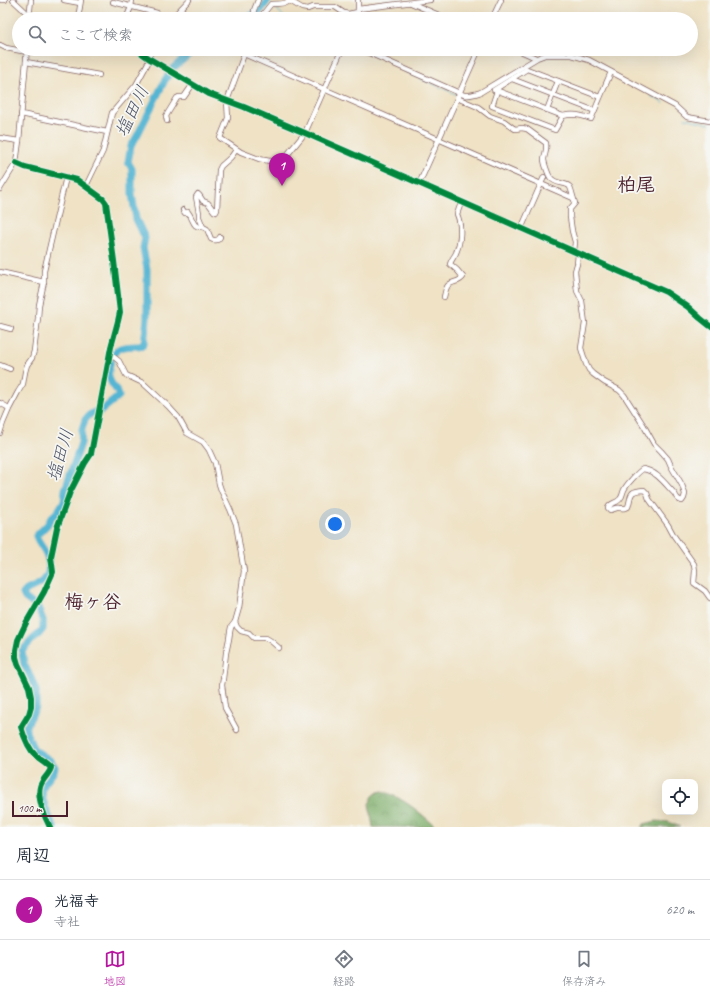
<!DOCTYPE html>
<html lang="ja">
<head>
<meta charset="utf-8">
<style>
	body { margin:0; font-family:Caveat,"Klee One",sans-serif; background:#f6f6f7; color:#1f2937 }
	.controls { position:absolute; right:12px; bottom:12px; display:grid; overflow:hidden; border-radius:8px; box-shadow:0 4px 16px #0002 }
	.controls button { width:36px; height:36px; display:grid; place-items:center; padding:0; border:0; border-bottom:1px solid #e0e1e3; background:#fff; color:#1f2937; font:20px sans-serif }
	.scale { position:absolute; left:12px; bottom:10px; width:56px; box-sizing:border-box; padding-left:4px; border:2px solid #4a1f2b; border-top:0; font-size:11px; line-height:14px; white-space:nowrap; color:#4a1f2b; -webkit-text-stroke:3px #f6f6f2; paint-order:stroke }
	.you { position:absolute; left:335px; top:524px; width:14px; height:14px; margin:-10px; border:3px solid #fff; border-radius:50%; background:#1a73e8; box-shadow:0 0 0 6px #1a73e833 }
	.badge { display:grid; place-items:center; width:26px; height:26px; border-radius:50%; background:#b5179e; color:#fff; font-size:13px; font-weight:700 }
	.pin { position:absolute; translate:-50% -33px; filter:drop-shadow(0 1px 2px #0008) }
	.pin::after { content:''; position:absolute; top:21px; width:14px; height:12px; background:inherit; clip-path:polygon(0 0,100% 0,50% 100%) }
	.list { margin:0; padding:0; list-style:none }
	h2 { display:flex; justify-content:space-between; align-items:center; height:52px; margin:0; padding:0 16px; font-size:17px }
	h2 small { font-size:13px; font-weight:400; color:#747a83 }
	.list li { display:grid; grid-template-columns:26px 1fr auto; gap:12px; align-items:center; box-sizing:border-box; height:60px; padding:0 16px; border-top:1px solid #e0e1e3 }
	.list b { display:block; font-size:15px; white-space:nowrap }
	.list p { margin:0; font-size:13px; white-space:nowrap; color:#747a83 }
	.list em { font-size:13px; font-style:normal; color:#747a83 }
	.icon { flex:none; width:22px; height:22px; fill:none; stroke:currentColor; stroke-width:2; stroke-linecap:round; stroke-linejoin:round }
	.map { position:relative; flex:none; width:710px; height:827px; overflow:hidden }
	.search { position:absolute; background:#fff; box-shadow:0 4px 16px #0002; left:12px; right:12px; top:12px; height:44px; display:flex; align-items:center; gap:10px; box-sizing:border-box; padding:0 14px; border-radius:22px; color:#747a83; font-size:15px }
	.sheet { height:112px; background:#fff }
	nav { display:flex; justify-content:space-around; align-items:center; box-sizing:border-box; height:56px; border-top:1px solid #e0e1e3; background:#fff; font-size:11px; color:#747a83 }
	nav a { display:grid; justify-items:center; gap:2px }
	nav .on { color:#b5179e }
	.map>svg:first-child { display:block }
	.forest { fill:url(#forest-crowns); stroke:#626648 }
	.lines { fill:none; stroke-linecap:round; stroke-linejoin:round }
	.stream { stroke:#54b5d3; stroke-width:1 }
	.river { stroke:#54b5d3; stroke-width:7 }
	.minor-casing { stroke:#846361; stroke-width:6 }
	.minor { stroke:#fff; stroke-width:4.5 }
	.cycleway-casing { stroke:#f6f6f2; stroke-width:8 }
	.cycleway { stroke:#00873e; stroke-width:6 }
	.labels { text-anchor:middle; stroke-width:3.5; stroke-linejoin:round; paint-order:stroke }
	.water-label { font-size:18px; font-style:italic; fill:#4e5466; stroke:#f6f6f2 }
	.quarter-label { font-size:19px; font-weight:bold; fill:#4a1f2b; stroke:#f6f6f2 }
</style>
</head>
<body>
<div class="map">
<svg width="710" height="827" viewBox="0 0 710 827">
	<defs>
		<pattern id="forest-crowns" width="20" height="18" patternUnits="userSpaceOnUse"><rect width="20" height="18" fill="#7aac66"/><path d="M2 6a3 3 0 1 1 6 0M12 15a3 3 0 1 1 6 0" fill="none" stroke="#668b54"/></pattern>
	</defs>
	<rect width="100%" height="100%" fill="#f6f6f2"/>
	<filter id="ink" filterUnits="userSpaceOnUse"><feTurbulence type="fractalNoise" baseFrequency=".025" numOctaves="2"/><feDisplacementMap in="SourceGraphic" scale="8" xChannelSelector="R" yChannelSelector="G"/><feConvolveMatrix kernelMatrix="1 2 1 2 8 2 1 2 1" color-interpolation-filters="sRGB"/></filter>
	<filter id="wash" filterUnits="userSpaceOnUse"><feTurbulence type="fractalNoise" baseFrequency=".012" numOctaves="4" result="noise"/><feDisplacementMap in="SourceGraphic" scale="16" xChannelSelector="R" yChannelSelector="G"/><feGaussianBlur stdDeviation="0.9" result="paint"/><feColorMatrix in="noise" values="0 0 0 0 0 0 0 0 0 0 0 0 0 0 0 0 0 1.4 0 .05"/><feComposite in="paint" operator="in"/></filter>
	<g filter="url(#wash)">
		<rect width="100%" height="100%" fill="#efe2c5"/>
		<!-- forest -->
		<g class="forest">
			<path d="M383,791C404,799 417,810 433,824L435,827H373L369,804L373,796L378,792Z"/>
			<path d="M656,821L669,822L680,827H641L644,824Z"/>
		</g>
		<g class="lines">
			<!-- stream -->
			<g class="stream">
				<path d="M274,6L284,17L288,19"/>
				<path d="M406,72L456,94"/>
				<path d="M461,96L466,98L469,97"/>
				<path d="M651,96L664,103"/>
				<path d="M685,118L710,124"/>
			</g>
			<!-- river -->
			<g class="river">
				<path d="M244,19L261,10L268,0"/>
				<path d="M54,827C49,817 38,796 44,785C47,779 54,775 55,767L51,761L36,751L33,748L26,732V727L36,707V691L31,678L24,664L22,651L33,639L39,634L43,629V620L38,608L25,598L23,594C24,593 25,591 27,590C32,587 37,586 42,582C51,575 50,560 44,550C41,545 38,542 36,536L47,525L51,518L58,511L64,501L65,490L81,443L82,429L85,420L89,415L96,411H101L119,396C118,390 112,386 110,380C107,375 109,370 110,364C113,345 125,346 141,346L144,343L147,319V269L143,248L145,238L136,219L132,194V169L128,162L131,146L137,136L165,80L173,68L196,49"/>
			</g>
		</g>
	</g>
	<g filter="url(#ink)">
		<g class="lines">
			<!-- minor casing -->
			<g class="minor-casing">
				<g id="minor">
					<path d="M1,0H5"/>
					<path d="M13,0L29,15"/>
					<path d="M64,0L80,3"/>
					<path d="M113,2L157,13"/>
					<path d="M411,3L448,19"/>
					<path d="M358,9L430,0"/>
					<path d="M29,18L38,19"/>
					<path d="M29,19L31,0"/>
					<path d="M78,19L81,0"/>
					<path d="M126,19L131,7L132,0"/>
					<path d="M171,19L189,0"/>
					<path d="M254,19V10L258,0"/>
					<path d="M257,19L263,14L271,4C279,3 283,5 290,1L302,8L308,9L313,7H335L344,13L348,14L358,12"/>
					<path d="M355,19L358,12V0"/>
					<path d="M492,19L501,0"/>
					<path d="M0,45L6,48L27,52"/>
					<path d="M136,49L150,59L209,94L244,107L305,133L666,292L688,307L700,318L710,326"/>
					<path d="M246,49L227,101L228,118L220,138L241,152L259,159L270,161L283,160L305,133L342,49"/>
					<path d="M360,49L464,95C470,96 475,94 481,92L537,58L545,55H572L589,60L675,106L687,117L710,121"/>
					<path d="M516,49L536,58"/>
					<path d="M244,54L573,198"/>
					<path d="M26,62L99,75"/>
					<path d="M512,79L595,111"/>
					<path d="M494,90L527,69L600,97"/>
					<path d="M496,90L563,116"/>
					<path d="M497,91L492,106L555,130L563,116C573,113 582,115 591,119L611,72"/>
					<path d="M457,98L478,107L490,116L504,121L512,127L515,129L522,128L527,129L546,143C547,152 545,152 544,159C544,163 548,174 550,177C555,185 567,182 570,187C572,191 573,198 575,203L570,209V217L572,231L575,242L574,252"/>
					<path d="M547,110L558,81"/>
					<path d="M21,114L107,132"/>
					<path d="M167,121L166,116L177,98L179,97H184L193,84"/>
					<path d="M0,138L19,141"/>
					<path d="M16,163L25,167L77,180L103,199L106,203L114,261L120,312L118,321L111,347L91,454L85,463L70,492L57,528L51,557L53,572L44,592L26,623L18,640L16,650V657L18,664L29,687L31,697V707L29,714L21,727C24,737 28,748 36,756C41,760 47,763 51,768C49,775 42,779 40,787C37,798 45,818 50,827"/>
					<path d="M419,184L479,49"/>
					<path d="M86,186L103,151L112,113L136,85L150,59V55L152,49"/>
					<path d="M0,189L16,163L19,141L27,49"/>
					<path d="M183,210L185,213L188,212C194,220 192,228 203,227"/>
					<path d="M521,229L544,177"/>
					<path d="M220,237C218,241 215,241 211,239L207,229L203,227L199,217V213L196,197L198,194L199,195L203,201L208,203L214,211L216,212L217,210L219,170L221,166L231,157L236,150"/>
					<path d="M578,254L577,264L575,271L577,291L582,301L585,323L581,348L586,364L589,370L593,374L604,382L619,390L624,395L644,426L654,444L661,451L668,459L671,466L682,485L685,494L684,498L682,501C678,500 676,497 675,494C666,485 657,471 643,469C638,472 626,485 624,490C622,494 623,496 620,499C616,504 611,502 608,508L610,510C613,510 617,507 620,508C624,508 625,509 628,507C632,496 627,491 644,490L647,493L649,499L668,525L674,536L694,564L695,571L694,583L705,591L710,598"/>
					<path d="M0,272L44,282"/>
					<path d="M444,297C445,294 445,290 447,287C450,281 459,283 463,277L457,270L450,264C451,260 454,257 456,253C461,241 462,226 457,214L461,203"/>
					<path d="M0,326L11,329"/>
					<path d="M110,354L119,361L126,375L143,383L168,406L178,417L187,433L203,442L209,450L215,463L219,484L221,490L230,509L236,524L244,571L239,608L235,622L237,627L241,631L249,633L254,638H266L271,641L279,648"/>
					<path d="M0,365L10,369"/>
					<path d="M0,403L9,408"/>
					<path d="M0,433L3,423L9,409L18,392L23,384L25,372L27,365L32,358L34,351L38,318L39,305L44,282V271L66,177"/>
					<path d="M235,622L231,627L230,632L229,639L226,653L223,679L222,685L225,708L237,730"/>
				</g>
			</g>
			<!-- minor -->
			<use href="#minor" class="minor"/>
			<!-- cycleway casing -->
			<g class="cycleway-casing">
				<g id="cycleway">
					<path d="M136,49L150,59L209,94L244,107L305,133L666,292L688,307L700,318L710,326"/>
					<path d="M16,163L25,167L77,180L103,199L106,203L114,261L120,312L118,321L111,347L91,454L85,463L70,492L57,528L51,557L53,572L44,592L26,623L18,640L16,650V657L18,664L29,687L31,697V707L29,714L21,727C24,737 28,748 36,756C41,760 47,763 51,768C49,775 42,779 40,787C37,798 45,818 50,827"/>
				</g>
			</g>
			<!-- cycleway -->
			<use href="#cycleway" class="cycleway"/>
		</g>
	</g>
	<g class="labels">
		<!-- water labels -->
		<g class="water-label">
			<text transform="translate(132 111) rotate(-64)" y="6">塩田川</text>
			<text transform="translate(60 455) rotate(-74)" y="6">塩田川</text>
		</g>
		<!-- quarter labels -->
		<g class="quarter-label">
			<text x="636" y="191">柏尾</text>
			<text x="93" y="608">梅ヶ谷</text>
		</g>
	</g>
</svg>
<div class="controls">
<button><svg class="icon" aria-label="locate" viewBox="0 0 24 24"><circle cx="12" cy="12" r="6"/><path d="M12 2v4M12 18v4M2 12h4M18 12h4"/></svg></button>
</div>
<div class="scale">100 m</div>
<div class="you"></div>
<div class="pin badge" style="left:282px;top:186px">1</div>
<div class="search"><svg class="icon" aria-label="search" viewBox="0 0 24 24"><circle cx="10" cy="10" r="6"/><path d="M15 15l6 6"/></svg>ここで検索</div>
</div>
<section class="sheet">
<h2>周辺<small></small></h2>
<ul class="list">
<li><span class="badge">1</span><div><b>光福寺</b><p>寺社</p></div><em>620 m</em></li>
</ul>
</section>
<nav>
<a class="on"><svg class="icon" aria-label="map" viewBox="0 0 24 24"><path d="M3 6l6-2 6 2 6-2v14l-6 2-6-2-6 2zM9 4v14M15 6v14"/></svg>地図</a>
<a><svg class="icon" aria-label="directions" viewBox="0 0 24 24"><path d="M12 3l9 9-9 9-9-9zM9 14v-3h6M13 9l2 2-2 2"/></svg>経路</a>
<a><svg class="icon" aria-label="saved" viewBox="0 0 24 24"><path d="M7 4h10v16l-5-4-5 4z"/></svg>保存済み</a>
</nav>
</body>
</html>
